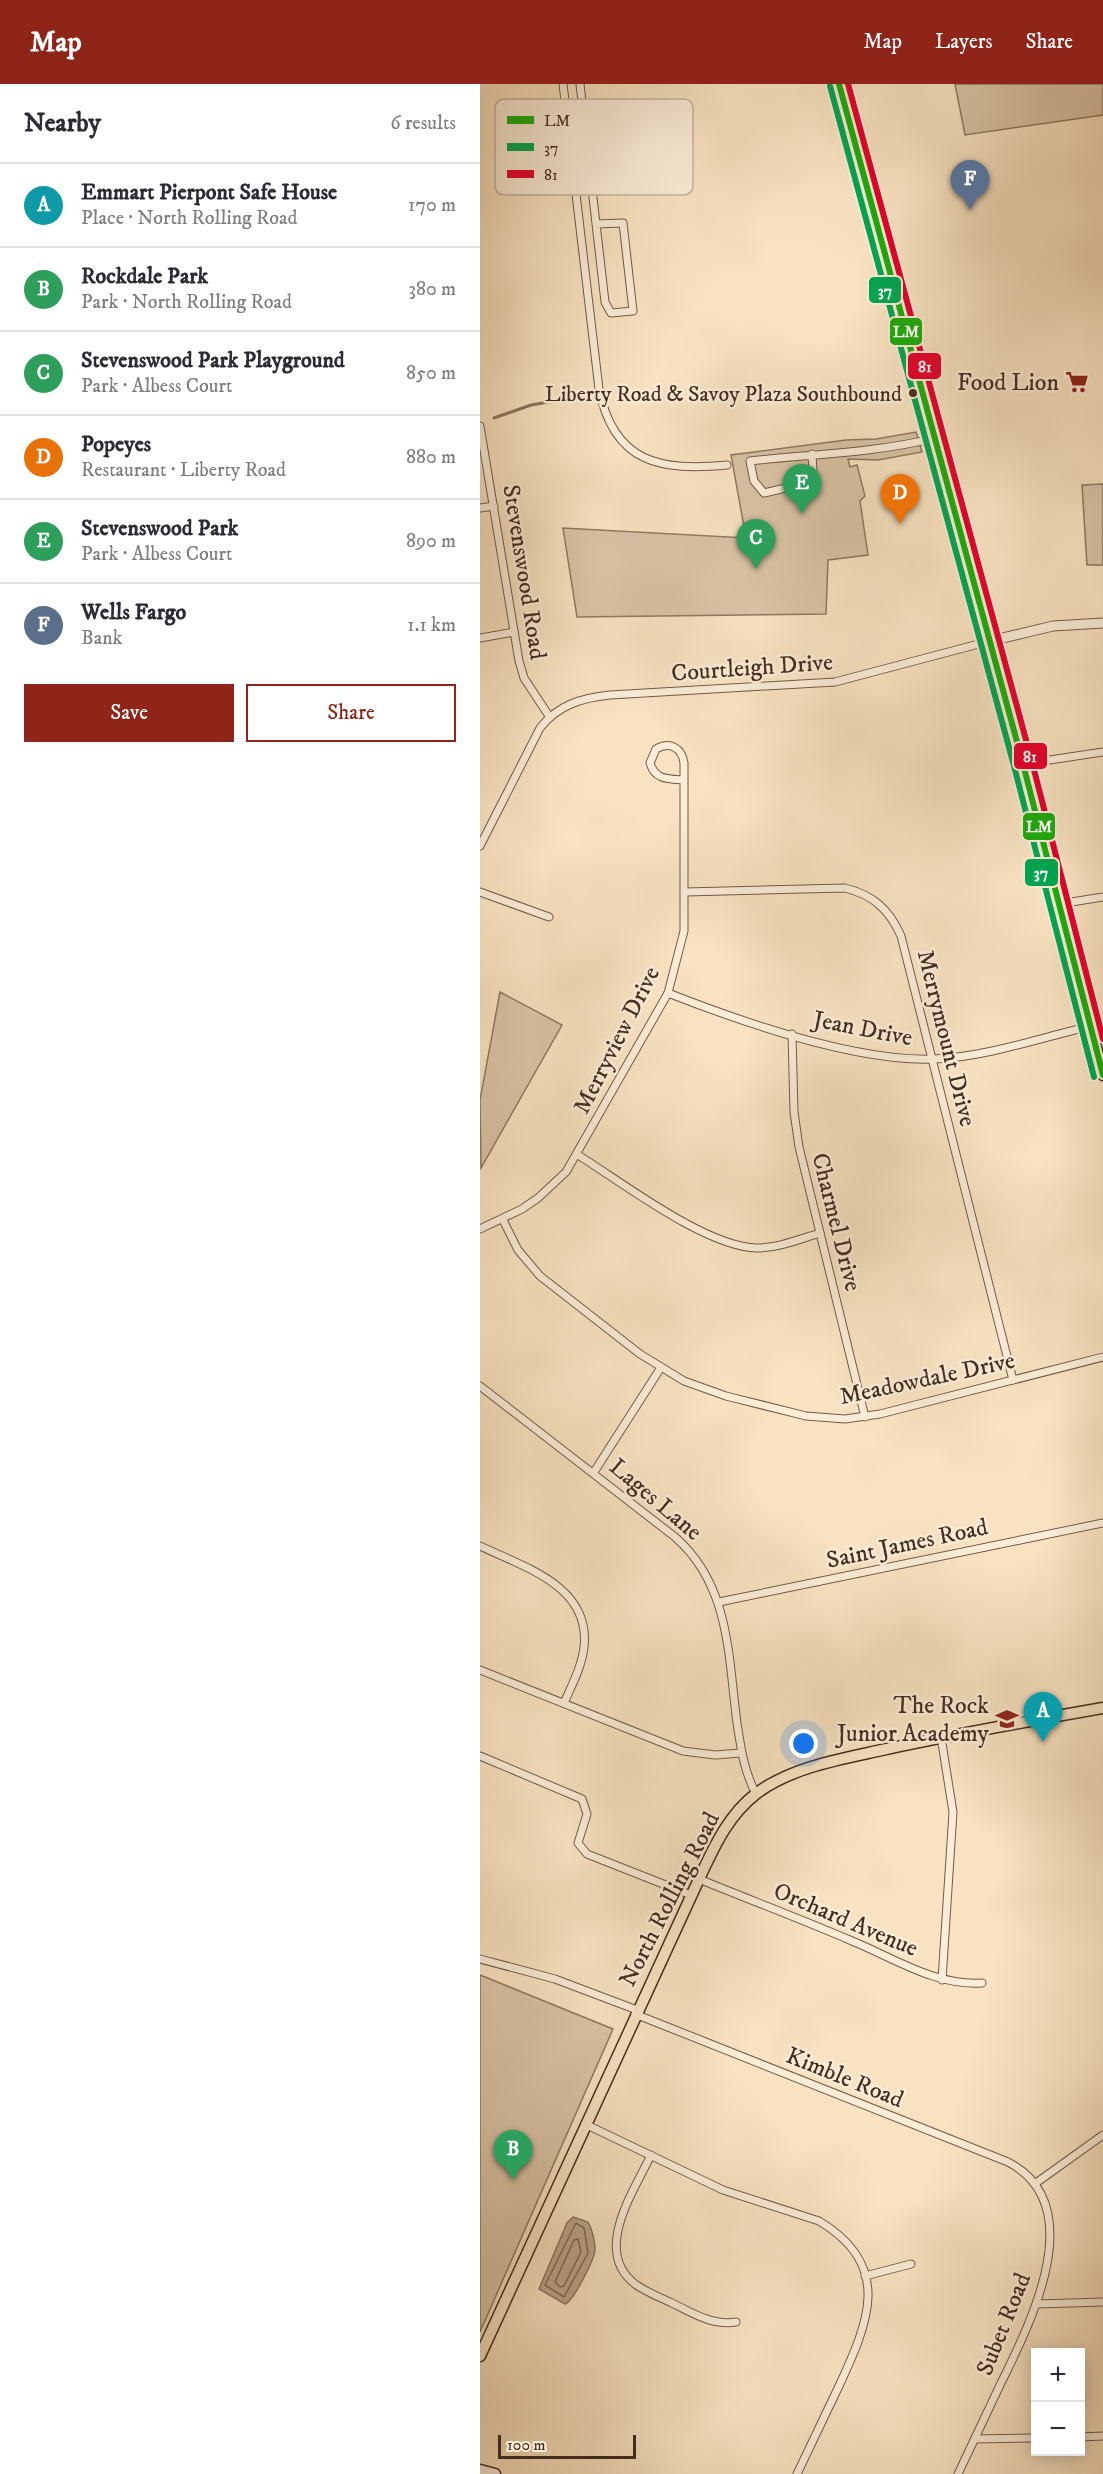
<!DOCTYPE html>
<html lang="en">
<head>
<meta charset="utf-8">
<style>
	body { margin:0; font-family:"IM FELL DW Pica",serif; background:#f2f2f3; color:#2b2b33 }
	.controls { position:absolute; right:18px; bottom:18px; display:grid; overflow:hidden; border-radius:0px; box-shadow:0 3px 15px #0003 }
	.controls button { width:54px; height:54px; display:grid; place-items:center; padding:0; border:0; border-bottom:2px solid #e1e1e2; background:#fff; color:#2b2b33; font:30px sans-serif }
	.scale { position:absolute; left:18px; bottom:15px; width:138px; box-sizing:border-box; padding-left:6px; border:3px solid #442c1f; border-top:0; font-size:16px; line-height:21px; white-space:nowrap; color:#442c1f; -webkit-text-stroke:4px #faecd7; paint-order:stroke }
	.you { position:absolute; left:324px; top:1660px; width:21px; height:21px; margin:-15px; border:4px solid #fff; border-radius:50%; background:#1a73e8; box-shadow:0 0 0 9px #1a73e833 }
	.badge { display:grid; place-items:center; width:39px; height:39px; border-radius:50%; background:#8f2418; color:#fff; font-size:20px; font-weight:700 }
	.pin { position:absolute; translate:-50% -50px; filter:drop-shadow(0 2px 3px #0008) }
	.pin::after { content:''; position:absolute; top:32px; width:21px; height:18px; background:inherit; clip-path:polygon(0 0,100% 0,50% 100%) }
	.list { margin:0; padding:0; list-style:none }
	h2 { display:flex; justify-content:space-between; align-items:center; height:78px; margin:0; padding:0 24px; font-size:26px }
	h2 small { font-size:20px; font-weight:400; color:#7c7c81 }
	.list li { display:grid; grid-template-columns:39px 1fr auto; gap:18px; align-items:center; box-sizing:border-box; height:84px; padding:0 24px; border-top:2px solid #e1e1e2 }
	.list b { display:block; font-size:22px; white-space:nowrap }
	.list p { margin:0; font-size:20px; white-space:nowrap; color:#7c7c81 }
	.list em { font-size:20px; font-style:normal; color:#7c7c81 }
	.actions { display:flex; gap:12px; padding:18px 24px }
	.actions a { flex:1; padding:14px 0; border:2px solid #8f2418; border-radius:0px; text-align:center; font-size:21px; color:#8f2418 }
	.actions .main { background:#8f2418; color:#fff }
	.map { position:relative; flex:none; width:623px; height:2390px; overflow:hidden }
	header { display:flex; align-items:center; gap:36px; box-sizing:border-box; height:84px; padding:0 30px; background:#8f2418; color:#fff }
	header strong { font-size:28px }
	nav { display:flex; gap:33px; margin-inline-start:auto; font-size:21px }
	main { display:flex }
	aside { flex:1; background:#fff }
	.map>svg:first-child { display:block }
	.green { fill:#d9c3a5; stroke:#8e7862; stroke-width:1.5 }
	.water { fill:#bba48a; stroke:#8b745f; stroke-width:1.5 }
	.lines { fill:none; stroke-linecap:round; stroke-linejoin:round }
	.shore { stroke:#806854; stroke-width:1.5 }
	.stream { stroke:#8b745f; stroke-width:3 }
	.minor-casing { stroke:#715a48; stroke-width:9 }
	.tertiary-casing { stroke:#715a48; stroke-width:11 }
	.secondary-casing { stroke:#442c1f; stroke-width:13 }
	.primary-casing { stroke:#442c1f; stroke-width:13 }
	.minor { stroke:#faecd7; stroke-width:7 }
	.tertiary { stroke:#faecd7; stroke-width:9 }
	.secondary { stroke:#faecd7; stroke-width:10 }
	.primary { stroke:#f8e2c1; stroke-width:10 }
	.bus-1-casing { stroke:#faecd7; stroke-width:10 }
	.bus-2-casing { stroke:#faecd7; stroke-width:10 }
	.bus-3-casing { stroke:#faecd7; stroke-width:10 }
	.bus-1 { stroke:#1bab0c; stroke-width:6 }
	.bus-2 { stroke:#00a651; stroke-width:6 }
	.bus-3 { stroke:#e4002b; stroke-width:6 }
	.bus-dot { fill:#442c1f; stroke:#faecd7; stroke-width:2 }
	.labels { text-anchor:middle; stroke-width:5; stroke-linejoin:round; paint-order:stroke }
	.bus-label { font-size:22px; fill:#442c1f; stroke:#faecd7; text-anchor:end }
	.poi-label { font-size:24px; fill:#442c1f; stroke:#faecd7; text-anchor:end }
	.street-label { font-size:24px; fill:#442c1f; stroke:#faecd7 }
	.key { fill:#faecd7; stroke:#c3b2a0; stroke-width:1.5 }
	.key-label { font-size:16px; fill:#442c1f }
	.line-badge { stroke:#faecd7; stroke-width:2 }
	.badge-label { font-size:16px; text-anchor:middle; font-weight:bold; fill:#fff }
</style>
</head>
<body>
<header>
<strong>Map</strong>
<nav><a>Map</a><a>Layers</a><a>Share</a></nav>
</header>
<main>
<aside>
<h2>Nearby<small>6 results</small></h2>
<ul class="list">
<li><span class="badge" style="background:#0f9aa8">A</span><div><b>Emmart Pierpont Safe House</b><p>Place · North Rolling Road</p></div><em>170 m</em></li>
<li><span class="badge" style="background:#2e9e5b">B</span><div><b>Rockdale Park</b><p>Park · North Rolling Road</p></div><em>380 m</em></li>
<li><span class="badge" style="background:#2e9e5b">C</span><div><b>Stevenswood Park Playground</b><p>Park · Albess Court</p></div><em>850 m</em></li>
<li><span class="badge" style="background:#e8710a">D</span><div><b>Popeyes</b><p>Restaurant · Liberty Road</p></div><em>880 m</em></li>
<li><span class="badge" style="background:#2e9e5b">E</span><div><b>Stevenswood Park</b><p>Park · Albess Court</p></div><em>890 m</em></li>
<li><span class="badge" style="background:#5c6f8a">F</span><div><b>Wells Fargo</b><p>Bank</p></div><em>1.1 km</em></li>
</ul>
<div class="actions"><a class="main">Save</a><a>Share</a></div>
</aside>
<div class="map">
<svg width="623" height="2390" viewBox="0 0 623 2390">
	<rect width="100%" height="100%" fill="#f8e2c1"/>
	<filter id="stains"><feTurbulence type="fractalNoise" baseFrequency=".00333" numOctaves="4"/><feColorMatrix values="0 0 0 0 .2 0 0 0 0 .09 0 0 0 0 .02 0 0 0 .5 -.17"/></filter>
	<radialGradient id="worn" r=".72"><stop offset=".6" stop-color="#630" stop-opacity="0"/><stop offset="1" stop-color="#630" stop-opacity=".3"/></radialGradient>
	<!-- green -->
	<g class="green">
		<path d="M475,0H623V31L485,51Z"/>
		<path d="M436,348L442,368L398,376L368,375L370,383L377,381L385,412L380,417L388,471L348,476L346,530L97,533L83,444L266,454L251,371L366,356L396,355Z"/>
		<path d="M623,400V481H607L602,401Z"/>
		<path d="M20,908L82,941L1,1084L0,1016Z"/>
		<path d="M0,1891L133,1945L0,2248Z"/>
	</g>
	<!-- water -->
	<path class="water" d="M93,2133L108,2138C112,2145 115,2157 115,2166C114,2176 93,2218 85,2220L59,2205L87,2139Z"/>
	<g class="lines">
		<!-- shore -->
		<g class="shore">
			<path d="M96,2139L104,2144L108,2169L84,2213L65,2201Z"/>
			<path d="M98,2155L101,2168L84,2202L80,2203L75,2198L94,2156Z"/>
		</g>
		<!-- stream -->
		<path class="stream" d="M14,334L51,321L81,316"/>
		<!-- minor casing -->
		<g class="minor-casing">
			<g id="minor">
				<path d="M83,0L119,305C134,380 181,387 247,381"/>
				<path d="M100,0L125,218L131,229L153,227L143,139L116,140"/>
				<path d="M0,342L39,577L44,594L69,632"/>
				<path d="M332,370L333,389L327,399L284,409L274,397L270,377C332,370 395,369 455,354"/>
				<path d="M0,424L14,422"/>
				<path d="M0,554L34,548"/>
				<path d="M543,680L623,668"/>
				<path d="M0,762L60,644C78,621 101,614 130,611L355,598L510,557"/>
				<path d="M0,808L69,833"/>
				<path d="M205,808L365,804C393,811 409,825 421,852L533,1296"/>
				<path d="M579,820L623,813"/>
				<path d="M188,909C262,938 375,978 454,975C506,973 560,954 611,942"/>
				<path d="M312,950L314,1028L319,1063L385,1333"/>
				<path d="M98,1071C143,1099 226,1163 277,1164C298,1164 320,1155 340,1149"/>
				<path d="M23,1136L38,1166L60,1192L160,1270L204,1297L246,1312L326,1332L365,1335L400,1330L623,1273"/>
				<path d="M0,1145L42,1125L58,1114L86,1088L188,909L204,847V679C202,664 190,657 176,665L170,679C175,696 188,695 204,696"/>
				<path d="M0,1302L195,1453C250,1501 248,1571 257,1639C261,1665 264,1687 276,1710"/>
				<path d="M114,1388L180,1285"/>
				<path d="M0,1462C44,1483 111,1502 104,1563C102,1582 92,1601 84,1619"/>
				<path d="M239,1518L623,1439"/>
				<path d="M0,1586L203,1667L235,1671L261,1669"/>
				<path d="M461,1653L473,1728L462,1896"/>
				<path d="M0,1672L102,1715L107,1730L98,1759L107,1770L211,1811"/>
				<path d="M219,1795C270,1816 321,1835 372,1857C414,1874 455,1902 502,1899"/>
				<path d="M0,1875L75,1895L157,1926"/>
				<path d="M155,1930L528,2078C611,2121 550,2240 521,2299C507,2329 492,2360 478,2390"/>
				<path d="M105,2040L243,2106L339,2137C414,2182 388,2239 359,2302C345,2331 331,2361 317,2390"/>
				<path d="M171,2071C154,2107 112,2167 155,2200C166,2208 179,2213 192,2219C212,2229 233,2242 256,2238"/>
				<path d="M556,2099L623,2051"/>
				<path d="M385,2192L431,2180"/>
				<path d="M557,2220L623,2218"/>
				<path d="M600,2353L623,2352"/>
				<path d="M495,2355L556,2354"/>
			</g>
		</g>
		<!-- tertiary casing -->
		<g class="tertiary-casing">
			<path id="tertiary" d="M510,557L573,542L623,539"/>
		</g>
		<!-- secondary casing -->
		<g class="secondary-casing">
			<path id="secondary" d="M0,2386L15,2390"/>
		</g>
		<!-- primary casing -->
		<g class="primary-casing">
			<g id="primary">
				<path d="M359,0L543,680L623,991"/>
				<path d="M0,2272L219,1795C234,1763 248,1731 277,1709C312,1683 361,1675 402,1666C475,1650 549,1637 623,1624"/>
			</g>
		</g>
		<!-- minor -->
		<use href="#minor" class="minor"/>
		<!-- tertiary -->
		<use href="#tertiary" class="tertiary"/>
		<!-- secondary -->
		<use href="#secondary" class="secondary"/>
		<!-- primary -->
		<use href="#primary" class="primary"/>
		<!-- bus-1 casing -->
		<g class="bus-1-casing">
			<path id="bus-1" d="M359,0L543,680L623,991"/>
		</g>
		<!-- bus-2 casing -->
		<g class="bus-2-casing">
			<path id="bus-2" d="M350,2L534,682L614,993"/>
		</g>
		<!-- bus-3 casing -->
		<g class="bus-3-casing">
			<path id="bus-3" d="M368,0L552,678L623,955"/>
		</g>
		<!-- bus-1 -->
		<use href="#bus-1" class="bus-1"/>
		<!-- bus-2 -->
		<use href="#bus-2" class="bus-2"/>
		<!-- bus-3 -->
		<use href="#bus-3" class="bus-3"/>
	</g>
	<!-- icons -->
	<defs>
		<g id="supermarket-bare" transform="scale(1.8)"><path d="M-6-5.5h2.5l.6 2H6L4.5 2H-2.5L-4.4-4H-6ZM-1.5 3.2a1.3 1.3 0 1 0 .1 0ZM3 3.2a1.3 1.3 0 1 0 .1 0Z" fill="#8f2418" stroke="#faecd7" stroke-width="2.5" paint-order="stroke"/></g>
		<g id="school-bare" transform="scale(1.8)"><path d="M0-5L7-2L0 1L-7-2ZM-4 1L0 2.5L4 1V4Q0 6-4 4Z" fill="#8f2418" stroke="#faecd7" stroke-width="2.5" paint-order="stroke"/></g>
	</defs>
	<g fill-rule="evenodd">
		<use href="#supermarket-bare" x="597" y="298"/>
		<use href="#school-bare" x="527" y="1635"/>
	</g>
	<!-- markers -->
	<circle class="bus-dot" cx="433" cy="309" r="5"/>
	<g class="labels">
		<!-- bus labels -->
		<g class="bus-label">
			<text x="422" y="317">Liberty Road &amp; Savoy Plaza Southbound</text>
		</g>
		<!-- poi labels -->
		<g class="poi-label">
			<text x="579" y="306">Food Lion</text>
			<text x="509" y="1629">The Rock<tspan x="509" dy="28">Junior Academy</tspan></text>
		</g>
		<!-- street labels -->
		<g class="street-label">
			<text transform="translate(45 488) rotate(81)" y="8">Stevenswood Road</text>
			<text transform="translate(272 583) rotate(-4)" y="8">Courtleigh Drive</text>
			<text transform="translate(383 944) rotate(11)" y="8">Jean Drive</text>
			<text transform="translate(467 954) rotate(76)" y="8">Merrymount Drive</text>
			<text transform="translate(136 956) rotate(-63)" y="8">Merryview Drive</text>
			<text transform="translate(357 1138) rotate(76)" y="8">Charmel Drive</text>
			<text transform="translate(447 1294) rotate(-12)" y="8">Meadowdale Drive</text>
			<text transform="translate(176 1415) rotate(40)" y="8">Lages Lane</text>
			<text transform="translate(427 1459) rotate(-12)" y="8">Saint James Road</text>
			<text transform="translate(189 1815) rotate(-63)" y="8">North Rolling Road</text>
			<text transform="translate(366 1835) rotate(23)" y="8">Orchard Avenue</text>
			<text transform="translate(365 1993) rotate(22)" y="8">Kimble Road</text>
			<text transform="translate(523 2240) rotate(-68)" y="8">Subet Road</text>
		</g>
	</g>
	<!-- legend -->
	<rect x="15" y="15" width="198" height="96" rx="9" class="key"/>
	<rect x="27" y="32" width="27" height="8" fill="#1bab0c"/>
	<rect x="27" y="59" width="27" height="8" fill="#00a651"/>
	<rect x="27" y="86" width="27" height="8" fill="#e4002b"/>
	<g class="key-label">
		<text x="64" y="42">LM</text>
		<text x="64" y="69">37</text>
		<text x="64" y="96">81</text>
	</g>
	<g class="line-badge">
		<rect x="388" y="192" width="34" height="28" rx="6" fill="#00a651"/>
		<rect x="409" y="233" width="34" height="29" rx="6" fill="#1bab0c"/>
		<rect x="427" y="268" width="35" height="28" rx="6" fill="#e4002b"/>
		<rect x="533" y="658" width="35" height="28" rx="6" fill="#e4002b"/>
		<rect x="542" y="728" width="34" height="29" rx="6" fill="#1bab0c"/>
		<rect x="544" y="774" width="35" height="29" rx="6" fill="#00a651"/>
	</g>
	<g class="badge-label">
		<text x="405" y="212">37</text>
		<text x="426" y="253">LM</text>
		<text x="445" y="288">81</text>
		<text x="550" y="678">81</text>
		<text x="559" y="748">LM</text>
		<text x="561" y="794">37</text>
	</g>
	<rect width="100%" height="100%" filter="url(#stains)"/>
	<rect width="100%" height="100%" fill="url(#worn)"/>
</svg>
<div class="controls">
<button>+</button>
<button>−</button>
</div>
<div class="scale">100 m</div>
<div class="you"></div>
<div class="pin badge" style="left:563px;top:1658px;background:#0f9aa8">A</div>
<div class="pin badge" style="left:33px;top:2096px;background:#2e9e5b">B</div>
<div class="pin badge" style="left:276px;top:485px;background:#2e9e5b">C</div>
<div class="pin badge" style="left:420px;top:440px;background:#e8710a">D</div>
<div class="pin badge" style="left:322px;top:430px;background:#2e9e5b">E</div>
<div class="pin badge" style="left:490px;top:126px;background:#5c6f8a">F</div>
</div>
</main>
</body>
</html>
